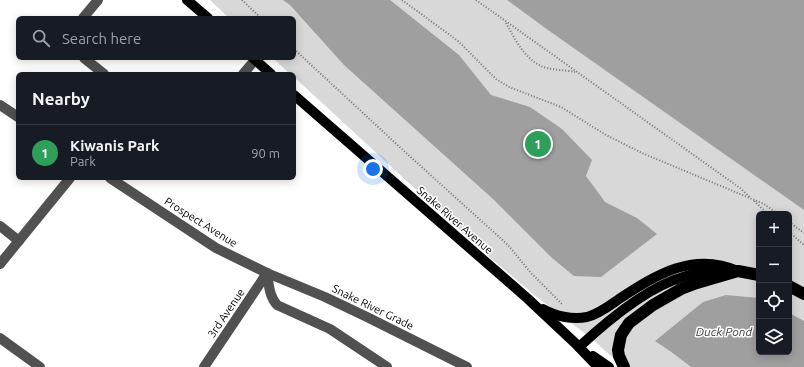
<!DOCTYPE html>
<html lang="en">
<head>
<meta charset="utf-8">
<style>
	body { margin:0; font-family:Ubuntu,sans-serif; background:#242831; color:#f1f3f6 }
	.controls { position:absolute; right:12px; bottom:12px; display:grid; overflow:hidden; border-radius:6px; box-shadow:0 2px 10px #0003 }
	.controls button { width:36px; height:36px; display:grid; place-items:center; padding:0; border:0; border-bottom:1px solid #363941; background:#171b24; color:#f1f3f6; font:20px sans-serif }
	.you { position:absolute; left:373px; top:169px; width:14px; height:14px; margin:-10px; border:3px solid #fff; border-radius:50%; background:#1a73e8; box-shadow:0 0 0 6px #1a73e833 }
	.badge { display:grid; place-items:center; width:26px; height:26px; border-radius:50%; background:#8c9099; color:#fff; font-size:13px; font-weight:700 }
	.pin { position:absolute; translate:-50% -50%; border:2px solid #fff; box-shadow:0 1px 4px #0006 }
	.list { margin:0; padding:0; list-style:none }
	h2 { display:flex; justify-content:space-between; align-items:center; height:52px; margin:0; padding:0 16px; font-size:17px }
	h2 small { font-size:13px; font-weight:400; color:#9ea1a6 }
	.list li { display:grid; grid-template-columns:26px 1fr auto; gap:12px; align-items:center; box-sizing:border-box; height:56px; padding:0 16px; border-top:1px solid #363941 }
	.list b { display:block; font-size:15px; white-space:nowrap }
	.list p { margin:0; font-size:13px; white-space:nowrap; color:#9ea1a6 }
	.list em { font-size:13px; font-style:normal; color:#9ea1a6 }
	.icon { flex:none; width:22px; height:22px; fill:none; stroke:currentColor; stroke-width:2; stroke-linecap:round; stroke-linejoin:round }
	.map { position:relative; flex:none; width:804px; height:367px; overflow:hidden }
	.search { position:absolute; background:#171b24; box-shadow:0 2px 10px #0003; left:16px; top:16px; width:280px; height:44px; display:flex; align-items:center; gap:10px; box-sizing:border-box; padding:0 14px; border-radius:6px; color:#9ea1a6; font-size:15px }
	.panel { position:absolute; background:#171b24; box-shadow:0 2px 10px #0003; left:16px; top:72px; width:280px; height:108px; border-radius:6px }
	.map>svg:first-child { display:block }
	.green { fill:#d8d8d8; fill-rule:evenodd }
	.water { fill:#9f9f9f }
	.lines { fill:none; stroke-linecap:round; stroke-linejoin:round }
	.path { stroke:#737373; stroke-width:2; stroke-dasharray:1 2; stroke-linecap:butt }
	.minor { stroke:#515151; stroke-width:10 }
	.major { stroke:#000; stroke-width:10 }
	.highway { stroke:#000; stroke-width:12 }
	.labels { text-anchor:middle; stroke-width:3; stroke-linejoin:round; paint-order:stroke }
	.street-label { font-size:11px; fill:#000; stroke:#fff }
	.water-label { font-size:12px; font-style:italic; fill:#404040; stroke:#fff }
</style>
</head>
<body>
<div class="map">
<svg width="804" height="367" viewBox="0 0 804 367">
	<rect width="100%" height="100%" fill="#fff"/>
	<!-- green -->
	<path class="green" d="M210,0H507L804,210V367H623L590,337L538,298L488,256L294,77V74H290L273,58H294V18H229ZM759,214H789V352H759Z"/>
	<!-- water -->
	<g class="water">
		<path d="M283,0H390L459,55L491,95L530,107L562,129L592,160L586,176L605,202L637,218L657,234L601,277L574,276L552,258L493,199L344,65L290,5Z"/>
		<path d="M507,0H804V210L548,30Z"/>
		<path d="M726,295L759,298V352H789V313L804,321V367H691L670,351L655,341L703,302Z"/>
	</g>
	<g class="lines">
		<!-- path -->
		<g class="path">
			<path d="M242,0L261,18"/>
			<path d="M402,0L458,41L496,79L509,87L561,107L606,135L642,153L764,204L778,214"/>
			<path d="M476,0L740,188L751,198"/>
			<path d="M506,23C515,39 524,58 541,66C549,70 566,70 575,72"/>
			<path d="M294,49L404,151L508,245L531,273L562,304"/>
			<path d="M754,201L768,214"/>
			<path d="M789,222L804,233"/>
			<path d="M789,232L804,245"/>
		</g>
		<!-- minor -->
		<g class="minor">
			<path d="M83,18L98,0"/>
			<path d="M84,58L104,74"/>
			<path d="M243,74L255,60"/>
			<path d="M0,105L18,117"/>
			<path d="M110,178L216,248L267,273L325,297L367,317L467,367"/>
			<path d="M0,226L19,241"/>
			<path d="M0,264L70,178"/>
			<path d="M267,273C269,285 269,296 277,305L330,329L387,367"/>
			<path d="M0,338L40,367"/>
			<path d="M204,367L267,273"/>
		</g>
		<!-- major -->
		<g class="major">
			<path d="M187,0L208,18"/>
			<path d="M253,58L271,74"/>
			<path d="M294,95L527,298L575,343L598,367"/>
			<path d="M543,309C555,316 572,320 587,317C599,314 609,306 619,299C656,275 693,251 738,271"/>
			<path d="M579,347C606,322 647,287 683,277C697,272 713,270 728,270"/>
			<path d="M593,356L609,367"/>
		</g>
		<!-- highway -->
		<g class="highway">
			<path d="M789,286L804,294"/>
			<path d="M624,367L619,356L618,350L621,335L629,323L653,305L681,289L697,283L738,271L759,275"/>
		</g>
	</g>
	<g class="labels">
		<!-- street labels -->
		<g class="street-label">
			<text transform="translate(455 220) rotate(41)" y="4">Snake River Avenue</text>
			<text transform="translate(201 222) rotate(32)" y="4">Prospect Avenue</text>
			<text transform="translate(373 307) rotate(26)" y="4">Snake River Grade</text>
			<text transform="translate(226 313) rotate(-56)" y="4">3rd Avenue</text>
		</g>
		<!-- water labels -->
		<g class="water-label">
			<text x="724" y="336">Duck Pond</text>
		</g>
	</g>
</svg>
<div class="controls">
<button>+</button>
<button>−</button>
<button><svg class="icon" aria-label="locate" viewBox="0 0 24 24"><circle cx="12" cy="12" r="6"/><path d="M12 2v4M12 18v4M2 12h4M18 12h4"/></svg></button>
<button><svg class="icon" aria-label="layers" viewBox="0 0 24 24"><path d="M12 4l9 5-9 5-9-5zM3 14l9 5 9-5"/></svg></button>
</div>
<div class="you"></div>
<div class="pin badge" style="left:538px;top:144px;background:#2e9e5b">1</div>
<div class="search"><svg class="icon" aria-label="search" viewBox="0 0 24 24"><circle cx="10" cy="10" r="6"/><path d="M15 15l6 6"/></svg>Search here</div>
<section class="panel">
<h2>Nearby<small></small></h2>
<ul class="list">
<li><span class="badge" style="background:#2e9e5b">1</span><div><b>Kiwanis Park</b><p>Park</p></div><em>90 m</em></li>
</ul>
</section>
</div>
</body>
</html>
